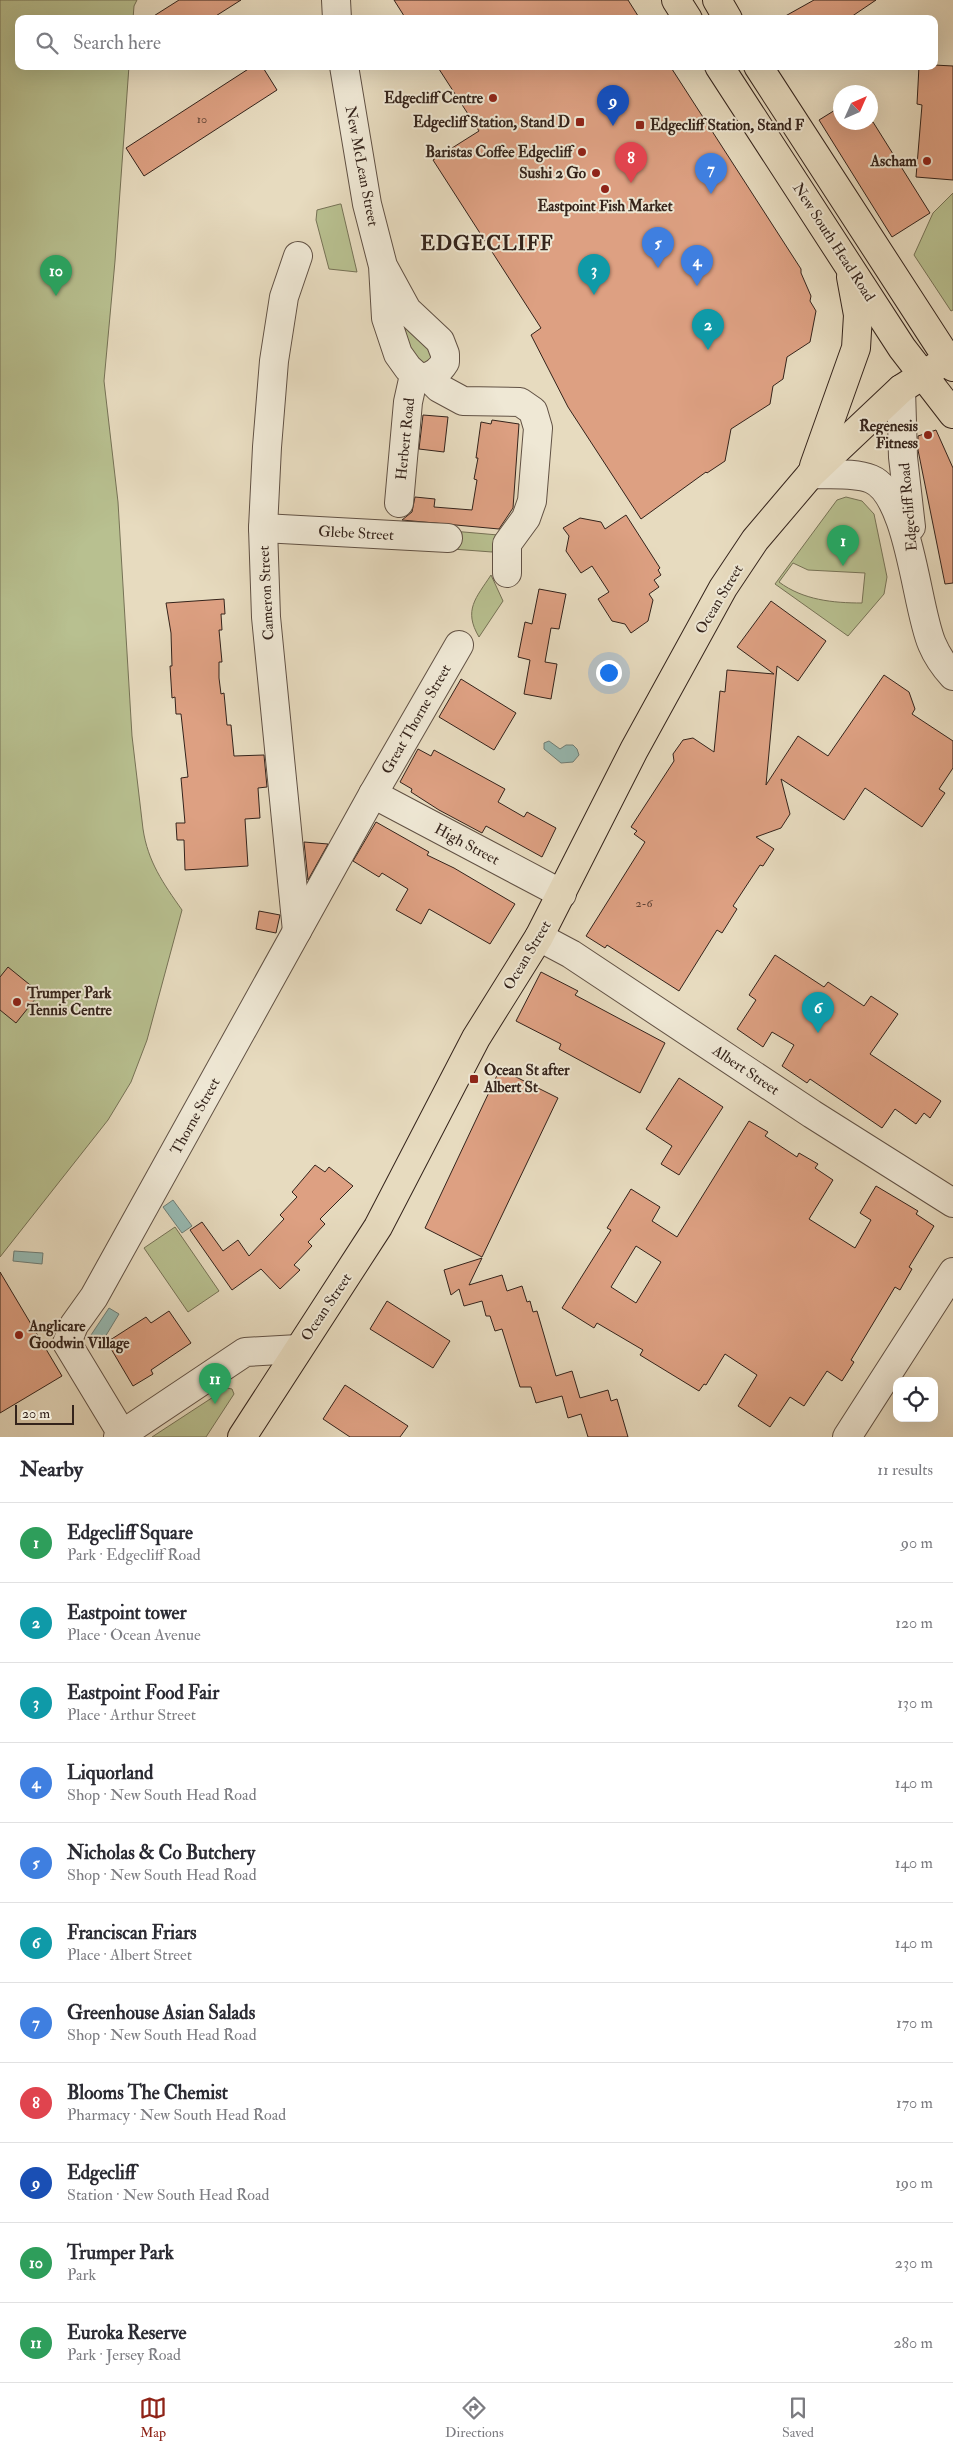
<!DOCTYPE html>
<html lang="en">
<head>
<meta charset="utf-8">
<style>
	body { margin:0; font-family:"IM FELL Double Pica",serif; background:#f2f2f3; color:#2b2b33 }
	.controls { position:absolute; right:15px; bottom:15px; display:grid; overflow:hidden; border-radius:10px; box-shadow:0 5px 20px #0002 }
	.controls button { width:45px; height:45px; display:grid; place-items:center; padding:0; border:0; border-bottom:1px solid #e1e1e2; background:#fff; color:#2b2b33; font:25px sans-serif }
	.compass { position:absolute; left:833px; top:85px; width:45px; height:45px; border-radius:50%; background:#fff; box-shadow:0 5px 20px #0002; rotate:45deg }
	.scale { position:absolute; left:15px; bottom:12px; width:59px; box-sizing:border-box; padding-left:5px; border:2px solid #34231b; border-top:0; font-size:14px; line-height:18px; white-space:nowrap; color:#34231b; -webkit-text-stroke:4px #efe8d5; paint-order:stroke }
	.you { position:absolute; left:608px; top:672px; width:18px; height:18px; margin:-12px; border:4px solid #fff; border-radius:50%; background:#1a73e8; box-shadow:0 0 0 8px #1a73e833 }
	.badge { display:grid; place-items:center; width:32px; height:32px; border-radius:50%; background:#8f2418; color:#fff; font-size:16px; font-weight:700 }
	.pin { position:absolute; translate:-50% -41px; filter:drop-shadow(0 1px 2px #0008) }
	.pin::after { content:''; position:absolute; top:26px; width:18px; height:15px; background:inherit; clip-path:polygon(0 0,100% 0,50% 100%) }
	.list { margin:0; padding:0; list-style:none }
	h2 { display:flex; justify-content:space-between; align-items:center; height:65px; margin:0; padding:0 20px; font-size:21px }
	h2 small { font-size:16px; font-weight:400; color:#7c7c81 }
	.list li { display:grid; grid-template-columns:32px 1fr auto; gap:15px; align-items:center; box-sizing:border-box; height:80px; padding:0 20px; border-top:1px solid #e1e1e2 }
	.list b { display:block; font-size:19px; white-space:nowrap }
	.list p { margin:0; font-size:16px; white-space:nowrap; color:#7c7c81 }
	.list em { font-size:16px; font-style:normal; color:#7c7c81 }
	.icon { flex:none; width:28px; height:28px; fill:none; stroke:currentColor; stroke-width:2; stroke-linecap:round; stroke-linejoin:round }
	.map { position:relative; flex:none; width:953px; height:1437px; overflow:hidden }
	.search { position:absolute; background:#fff; box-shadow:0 5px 20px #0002; left:15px; right:15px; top:15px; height:55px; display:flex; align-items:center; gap:12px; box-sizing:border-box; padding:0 18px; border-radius:10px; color:#7c7c81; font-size:19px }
	.sheet { height:945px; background:#fff }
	nav { display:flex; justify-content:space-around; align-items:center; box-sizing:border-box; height:70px; border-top:1px solid #e1e1e2; background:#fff; font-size:14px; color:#7c7c81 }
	nav a { display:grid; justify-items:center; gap:2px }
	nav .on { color:#8f2418 }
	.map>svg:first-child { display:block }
	.green { fill:#b8c090; stroke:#767256; fill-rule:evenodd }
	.water { fill:#97bbb4; stroke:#6f7e77 }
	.building { fill:#dda082; stroke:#34231b; fill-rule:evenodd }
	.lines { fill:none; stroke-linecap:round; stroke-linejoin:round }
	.minor-casing { stroke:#615144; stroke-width:30 }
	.major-casing { stroke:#34231b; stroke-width:30 }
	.minor { stroke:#efe8d5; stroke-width:28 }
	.major { stroke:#e7dbbf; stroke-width:28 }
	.poi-dot { fill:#8f2418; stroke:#efe8d5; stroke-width:2 }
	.labels { text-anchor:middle; stroke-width:4; stroke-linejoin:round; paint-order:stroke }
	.number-label { font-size:12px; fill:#5e4235 }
	.poi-label { font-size:15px; font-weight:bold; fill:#34231b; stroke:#efe8d5; text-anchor:end }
	.street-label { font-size:15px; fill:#34231b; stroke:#efe8d5 }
	.district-label { font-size:20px; font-weight:bold; letter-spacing:1px; fill:#34231b; stroke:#efe8d5 }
</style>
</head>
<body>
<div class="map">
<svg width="953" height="1437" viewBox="0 0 953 1437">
	<rect width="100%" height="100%" fill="#e7dbbf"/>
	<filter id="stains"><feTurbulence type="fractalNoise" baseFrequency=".004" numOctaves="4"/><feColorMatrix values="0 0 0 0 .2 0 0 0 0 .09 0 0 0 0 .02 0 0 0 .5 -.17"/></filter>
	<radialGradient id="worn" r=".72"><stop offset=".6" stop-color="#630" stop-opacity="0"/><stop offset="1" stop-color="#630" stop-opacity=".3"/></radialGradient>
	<!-- green -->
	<g class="green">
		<path d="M0,0H137L134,6L133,19H19V66H129L115,261L104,381L118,502L132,736L143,829C148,862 163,883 182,910L147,1040L131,1082L108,1120L0,1257Z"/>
		<path d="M953,193V310L951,311L914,255L933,213Z"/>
		<path d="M340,204H341L357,272L329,269L316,220L317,210Z"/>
		<path d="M393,309L440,341L423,378Z"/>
		<path d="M846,497L862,501L874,514L887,577L884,594L848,636L775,584L837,500ZM793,563L808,570L865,573L862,603C833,603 803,600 779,582Z"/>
		<path d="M441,530L498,535L492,552L439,548Z"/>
		<path d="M491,575L503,601L479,637C463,610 476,598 491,575Z"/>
		<path d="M175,1227L219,1291L188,1312L144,1248Z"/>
		<path d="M227,1388L232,1389L234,1394L206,1437H152Z"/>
	</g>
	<!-- water -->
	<g class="water">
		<path d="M549,741L560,749L566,745H573L577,749L579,755L573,762L561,763L544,749V743Z"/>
		<path d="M173,1200L192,1226L182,1233L163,1207Z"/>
		<path d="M14,1251L43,1253L42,1264L13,1261Z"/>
		<path d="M109,1308L119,1314L102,1342L91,1335Z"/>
	</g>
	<!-- building -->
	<g class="building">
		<path d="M179,0H241L211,19H149Z"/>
		<path d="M394,0H628L640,19H406Z"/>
		<path d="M814,0H876L848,19H780Z"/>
		<path d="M934,65L953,66V180L916,177L922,105L917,104L919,66Z"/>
		<path d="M253,66H262L277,90L144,176L126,148Z"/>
		<path d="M437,66H670L801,269V273L811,296L810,301L816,311L810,342L787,357L783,379L773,386L770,404L731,429L725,461L707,473L706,472L641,519L568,407L531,335L541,328L433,160L479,131Z"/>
		<path d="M840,107V122H873L930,213L892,237L819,120Z"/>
		<path d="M423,415L448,417L444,452L419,449Z"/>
		<path d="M492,420L519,424L513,508L499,529L402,520L412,512L415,497L435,499L434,507L472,510L477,480L474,479L478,458H476L481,422L491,424Z"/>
		<path d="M936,430L953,468V583L945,584L918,450V436Z"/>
		<path d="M626,515L660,568L658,570L661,575L654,580L659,587L649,594L653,600L648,621L631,633L625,624L612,621L598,599L609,592L592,566L581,573L566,551L569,536L563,528L580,518L601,522L605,529Z"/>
		<path d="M539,589L566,594L559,629L551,628L545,662L557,664L551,699L524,694L530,660L518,657L525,622L532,624Z"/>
		<path d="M224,599L225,614H221L222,630H219L222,662H219V678L221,694L224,693L227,725H231L234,756L264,755L267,787L258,788L260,818L245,819L248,866L185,870L184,840H177L176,823H185L181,778L188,777L181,714H176L175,697L172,698L170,666H172L171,633L166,603Z"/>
		<path d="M771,601L826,641L798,681L777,666L766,785L798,736L828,756L884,675L909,692L915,709L912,714L953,741V768L939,789L945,793L922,827L865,788L844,820L781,779L790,814L781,828L756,837L774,849L763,866L760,865L733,906L737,909L722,933L717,930L679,991L607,945L605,948L586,936L645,842L634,834L637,831L631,827L674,761L673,754L683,740L693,738L714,752L720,691L725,692L727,670L774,674L737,647Z"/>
		<path d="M461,679L516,713L494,750L439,717Z"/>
		<path d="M418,749L431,756L434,750L505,789L498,802L524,817L527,812L556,828L542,857L486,826L482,833L439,810L411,792L412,789L400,782Z"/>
		<path d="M376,822L429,852L427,855L454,868L515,904L490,944L429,909L421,924L396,910L408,889L382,873L379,877L353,861Z"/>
		<path d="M304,842L328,844L308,880Z"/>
		<path d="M259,911L280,915L276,933L256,929Z"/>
		<path d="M775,955L824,987L828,982L864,1006L871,996L898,1014L870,1054L941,1101L930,1118L924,1113L916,1124L895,1109L882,1128L810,1079L807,1083L782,1066L794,1045L772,1032L763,1047L737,1029L756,1000L749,995Z"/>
		<path d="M8,967L40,993L16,1023L0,1010V977Z"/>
		<path d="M541,972L578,991L575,995L665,1043L640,1093L559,1049L561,1044L516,1021Z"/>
		<path d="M500,1069L558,1098L482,1257L425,1228Z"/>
		<path d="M679,1078L723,1107L679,1175L661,1164L672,1146L646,1129Z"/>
		<path d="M749,1121L768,1132L765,1136L797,1157L799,1153L818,1164L815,1168L833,1180L809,1219L855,1248L871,1220L860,1213L876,1186L918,1211L916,1214L934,1226L909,1267L912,1269L900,1290L895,1287L851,1360L854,1362L842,1381L827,1371L804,1406L790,1397L770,1427L738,1406L757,1375L725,1354L706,1385L704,1384L699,1391L640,1355L643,1350L597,1323L594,1328L562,1308L611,1230L607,1228L631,1189L660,1207L652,1221L677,1237ZM636,1246L661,1262L636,1303L611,1287Z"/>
		<path d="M315,1165L325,1172L329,1167L353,1186L320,1219L325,1224L308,1242L312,1246L294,1265L300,1270L280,1289L261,1269L232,1290L190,1230L202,1222L223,1251L238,1240L249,1256L284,1219L280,1215L297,1197L292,1192Z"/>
		<path d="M482,1258L469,1285L502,1275L507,1291L522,1286L527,1302L530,1301L533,1312L537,1311L556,1376L572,1371L580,1398L608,1390L611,1401L617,1399L628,1437H588L581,1414L568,1418L562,1396L536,1403L531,1387H520L502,1329L495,1331L490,1316H486L482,1301L464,1306L459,1289L451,1295L444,1270Z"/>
		<path d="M0,1272L62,1376L0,1413Z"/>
		<path d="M387,1301L450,1341L433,1368L370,1329Z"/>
		<path d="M169,1311L191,1343L151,1370L153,1374L133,1386L107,1342L146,1317L151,1323Z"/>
		<path d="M345,1385L408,1426L400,1437H350L323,1419Z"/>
	</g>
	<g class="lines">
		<!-- minor casing -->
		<g class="minor-casing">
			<g id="minor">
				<path d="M336,0L337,19"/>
				<path d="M344,66L367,204L383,266L386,318L398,354L408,368L418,377C430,379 439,372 445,362V354L440,341L407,310L383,266"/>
				<path d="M428,377L439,388L463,401L520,402L533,411L538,428L532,501L526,518L507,544V573"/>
				<path d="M901,389L903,457L911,527"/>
				<path d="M811,474C830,475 854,472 871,479C910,495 916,608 932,644C937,656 944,666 953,676"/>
				<path d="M399,503L408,402L414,375"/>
				<path d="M263,528L448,538"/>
				<path d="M373,794L562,894"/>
				<path d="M297,931L266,617L263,528L267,447L274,361L284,297L298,256"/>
				<path d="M539,937L571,954L812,1114L953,1203"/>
				<path d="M122,1434L67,1343L74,1325L94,1297L373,794L459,645"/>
				<path d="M118,1437L245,1352L298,1349"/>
				<path d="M847,1437L953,1272"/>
			</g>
		</g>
		<!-- major casing -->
		<g class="major-casing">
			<g id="major">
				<path d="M676,0L688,19"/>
				<path d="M717,0L728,19"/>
				<path d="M719,66L902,348L953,414"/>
				<path d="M758,66L953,367"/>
				<path d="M814,466L856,348L858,315L851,277"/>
				<path d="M242,1437L378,1227L476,1038L539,937L634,750L723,588L755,540L811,474L901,389L948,359"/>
			</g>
		</g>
		<!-- minor -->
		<use href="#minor" class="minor"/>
		<!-- major -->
		<use href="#major" class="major"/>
	</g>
	<!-- markers -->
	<g class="poi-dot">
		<circle cx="493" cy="98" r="5"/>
		<rect x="575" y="117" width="10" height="10" rx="2.5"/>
		<rect x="635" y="120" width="10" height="10" rx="2.5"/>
		<circle cx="582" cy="152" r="5"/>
		<circle cx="927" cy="161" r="5"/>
		<circle cx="596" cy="173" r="5"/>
		<circle cx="605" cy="189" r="5"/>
		<circle cx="928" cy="435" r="5"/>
		<circle cx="17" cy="1002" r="5"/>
		<rect x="469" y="1074" width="10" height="10" rx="2.5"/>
		<circle cx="19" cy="1335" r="5"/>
	</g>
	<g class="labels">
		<!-- number labels -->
		<g class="number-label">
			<text x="202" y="123">10</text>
			<text x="644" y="907">2-6</text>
		</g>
		<!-- poi labels -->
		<g class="poi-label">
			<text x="483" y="103">Edgecliff Centre</text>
			<text x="570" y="127">Edgecliff Station, Stand D</text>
			<text x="650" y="130" text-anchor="start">Edgecliff Station, Stand F</text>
			<text x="572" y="157">Baristas Coffee Edgecliff</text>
			<text x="917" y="166">Ascham</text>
			<text x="586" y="178">Sushi 2 Go</text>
			<text x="605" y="211" text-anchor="middle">Eastpoint Fish Market</text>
			<text x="918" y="431">Regenesis<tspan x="918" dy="17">Fitness</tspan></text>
			<text x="27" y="998" text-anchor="start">Trumper Park<tspan x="27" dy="17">Tennis Centre</tspan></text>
			<text x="484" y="1075" text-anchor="start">Ocean St after<tspan x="484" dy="17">Albert St</tspan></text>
			<text x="29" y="1331" text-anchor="start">Anglicare<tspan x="29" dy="17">Goodwin Village</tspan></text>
		</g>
		<!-- street labels -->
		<g class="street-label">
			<text transform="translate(362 166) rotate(79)" y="5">New McLean Street</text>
			<text transform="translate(834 242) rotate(57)" y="5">New South Head Road</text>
			<text transform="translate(405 439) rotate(-84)" y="5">Herbert Road</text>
			<text transform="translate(908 507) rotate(-95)" y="5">Edgecliff Road</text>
			<text transform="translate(356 533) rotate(3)" y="5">Glebe Street</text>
			<text transform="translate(266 593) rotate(-93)" y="5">Cameron Street</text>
			<text transform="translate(719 599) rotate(-59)" y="5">Ocean Street</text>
			<text transform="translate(416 719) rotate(-60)" y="5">Great Thorne Street</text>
			<text transform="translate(467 844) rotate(28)" y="5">High Street</text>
			<text transform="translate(527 955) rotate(-59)" y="5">Ocean Street</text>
			<text transform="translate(746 1070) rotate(34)" y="5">Albert Street</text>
			<text transform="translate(195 1116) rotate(-61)" y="5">Thorne Street</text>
			<text transform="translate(326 1307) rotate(-56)" y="5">Ocean Street</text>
		</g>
		<!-- district labels -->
		<g class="district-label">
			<text x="487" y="250">EDGECLIFF</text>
		</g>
	</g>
	<rect width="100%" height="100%" filter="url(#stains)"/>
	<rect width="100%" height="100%" fill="url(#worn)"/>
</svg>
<div class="controls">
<button><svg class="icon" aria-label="locate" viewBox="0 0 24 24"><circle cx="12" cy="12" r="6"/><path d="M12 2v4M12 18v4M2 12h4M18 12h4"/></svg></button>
</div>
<svg class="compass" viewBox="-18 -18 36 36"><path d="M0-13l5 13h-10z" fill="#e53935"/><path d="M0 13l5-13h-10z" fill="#7c7c81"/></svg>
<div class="scale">20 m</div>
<div class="you"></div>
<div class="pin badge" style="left:843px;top:566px;background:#2e9e5b">1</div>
<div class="pin badge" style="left:708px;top:350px;background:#0f9aa8">2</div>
<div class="pin badge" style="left:594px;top:295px;background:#0f9aa8">3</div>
<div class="pin badge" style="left:697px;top:286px;background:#3f7fe0">4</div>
<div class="pin badge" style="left:658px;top:268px;background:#3f7fe0">5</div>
<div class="pin badge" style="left:818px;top:1033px;background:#0f9aa8">6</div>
<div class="pin badge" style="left:711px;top:194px;background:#3f7fe0">7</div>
<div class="pin badge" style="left:631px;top:183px;background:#e0444e">8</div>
<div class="pin badge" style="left:613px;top:126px;background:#1a4fb4">9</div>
<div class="pin badge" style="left:56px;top:296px;background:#2e9e5b">10</div>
<div class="pin badge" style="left:215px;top:1404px;background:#2e9e5b">11</div>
<div class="search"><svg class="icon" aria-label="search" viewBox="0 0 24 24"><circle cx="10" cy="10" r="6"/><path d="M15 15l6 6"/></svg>Search here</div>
</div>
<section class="sheet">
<h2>Nearby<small>11 results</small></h2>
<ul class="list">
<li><span class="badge" style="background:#2e9e5b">1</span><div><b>Edgecliff Square</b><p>Park · Edgecliff Road</p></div><em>90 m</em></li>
<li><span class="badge" style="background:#0f9aa8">2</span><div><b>Eastpoint tower</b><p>Place · Ocean Avenue</p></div><em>120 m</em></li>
<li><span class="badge" style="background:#0f9aa8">3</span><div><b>Eastpoint Food Fair</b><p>Place · Arthur Street</p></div><em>130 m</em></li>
<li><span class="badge" style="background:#3f7fe0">4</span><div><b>Liquorland</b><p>Shop · New South Head Road</p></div><em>140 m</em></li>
<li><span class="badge" style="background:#3f7fe0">5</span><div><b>Nicholas &amp; Co Butchery</b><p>Shop · New South Head Road</p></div><em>140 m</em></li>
<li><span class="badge" style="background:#0f9aa8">6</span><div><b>Franciscan Friars</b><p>Place · Albert Street</p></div><em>140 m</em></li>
<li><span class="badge" style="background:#3f7fe0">7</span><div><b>Greenhouse Asian Salads</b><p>Shop · New South Head Road</p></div><em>170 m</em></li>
<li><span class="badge" style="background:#e0444e">8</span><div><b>Blooms The Chemist</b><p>Pharmacy · New South Head Road</p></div><em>170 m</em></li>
<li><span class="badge" style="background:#1a4fb4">9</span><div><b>Edgecliff</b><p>Station · New South Head Road</p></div><em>190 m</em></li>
<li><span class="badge" style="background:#2e9e5b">10</span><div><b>Trumper Park</b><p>Park</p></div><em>230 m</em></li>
<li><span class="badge" style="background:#2e9e5b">11</span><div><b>Euroka Reserve</b><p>Park · Jersey Road</p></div><em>280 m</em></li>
</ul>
</section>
<nav>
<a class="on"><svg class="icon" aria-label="map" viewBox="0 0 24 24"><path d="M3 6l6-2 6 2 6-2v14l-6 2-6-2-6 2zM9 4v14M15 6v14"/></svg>Map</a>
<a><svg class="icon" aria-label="directions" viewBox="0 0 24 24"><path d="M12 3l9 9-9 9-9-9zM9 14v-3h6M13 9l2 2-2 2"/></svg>Directions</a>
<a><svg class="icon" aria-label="saved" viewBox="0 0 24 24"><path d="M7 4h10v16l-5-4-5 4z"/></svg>Saved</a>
</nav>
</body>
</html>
